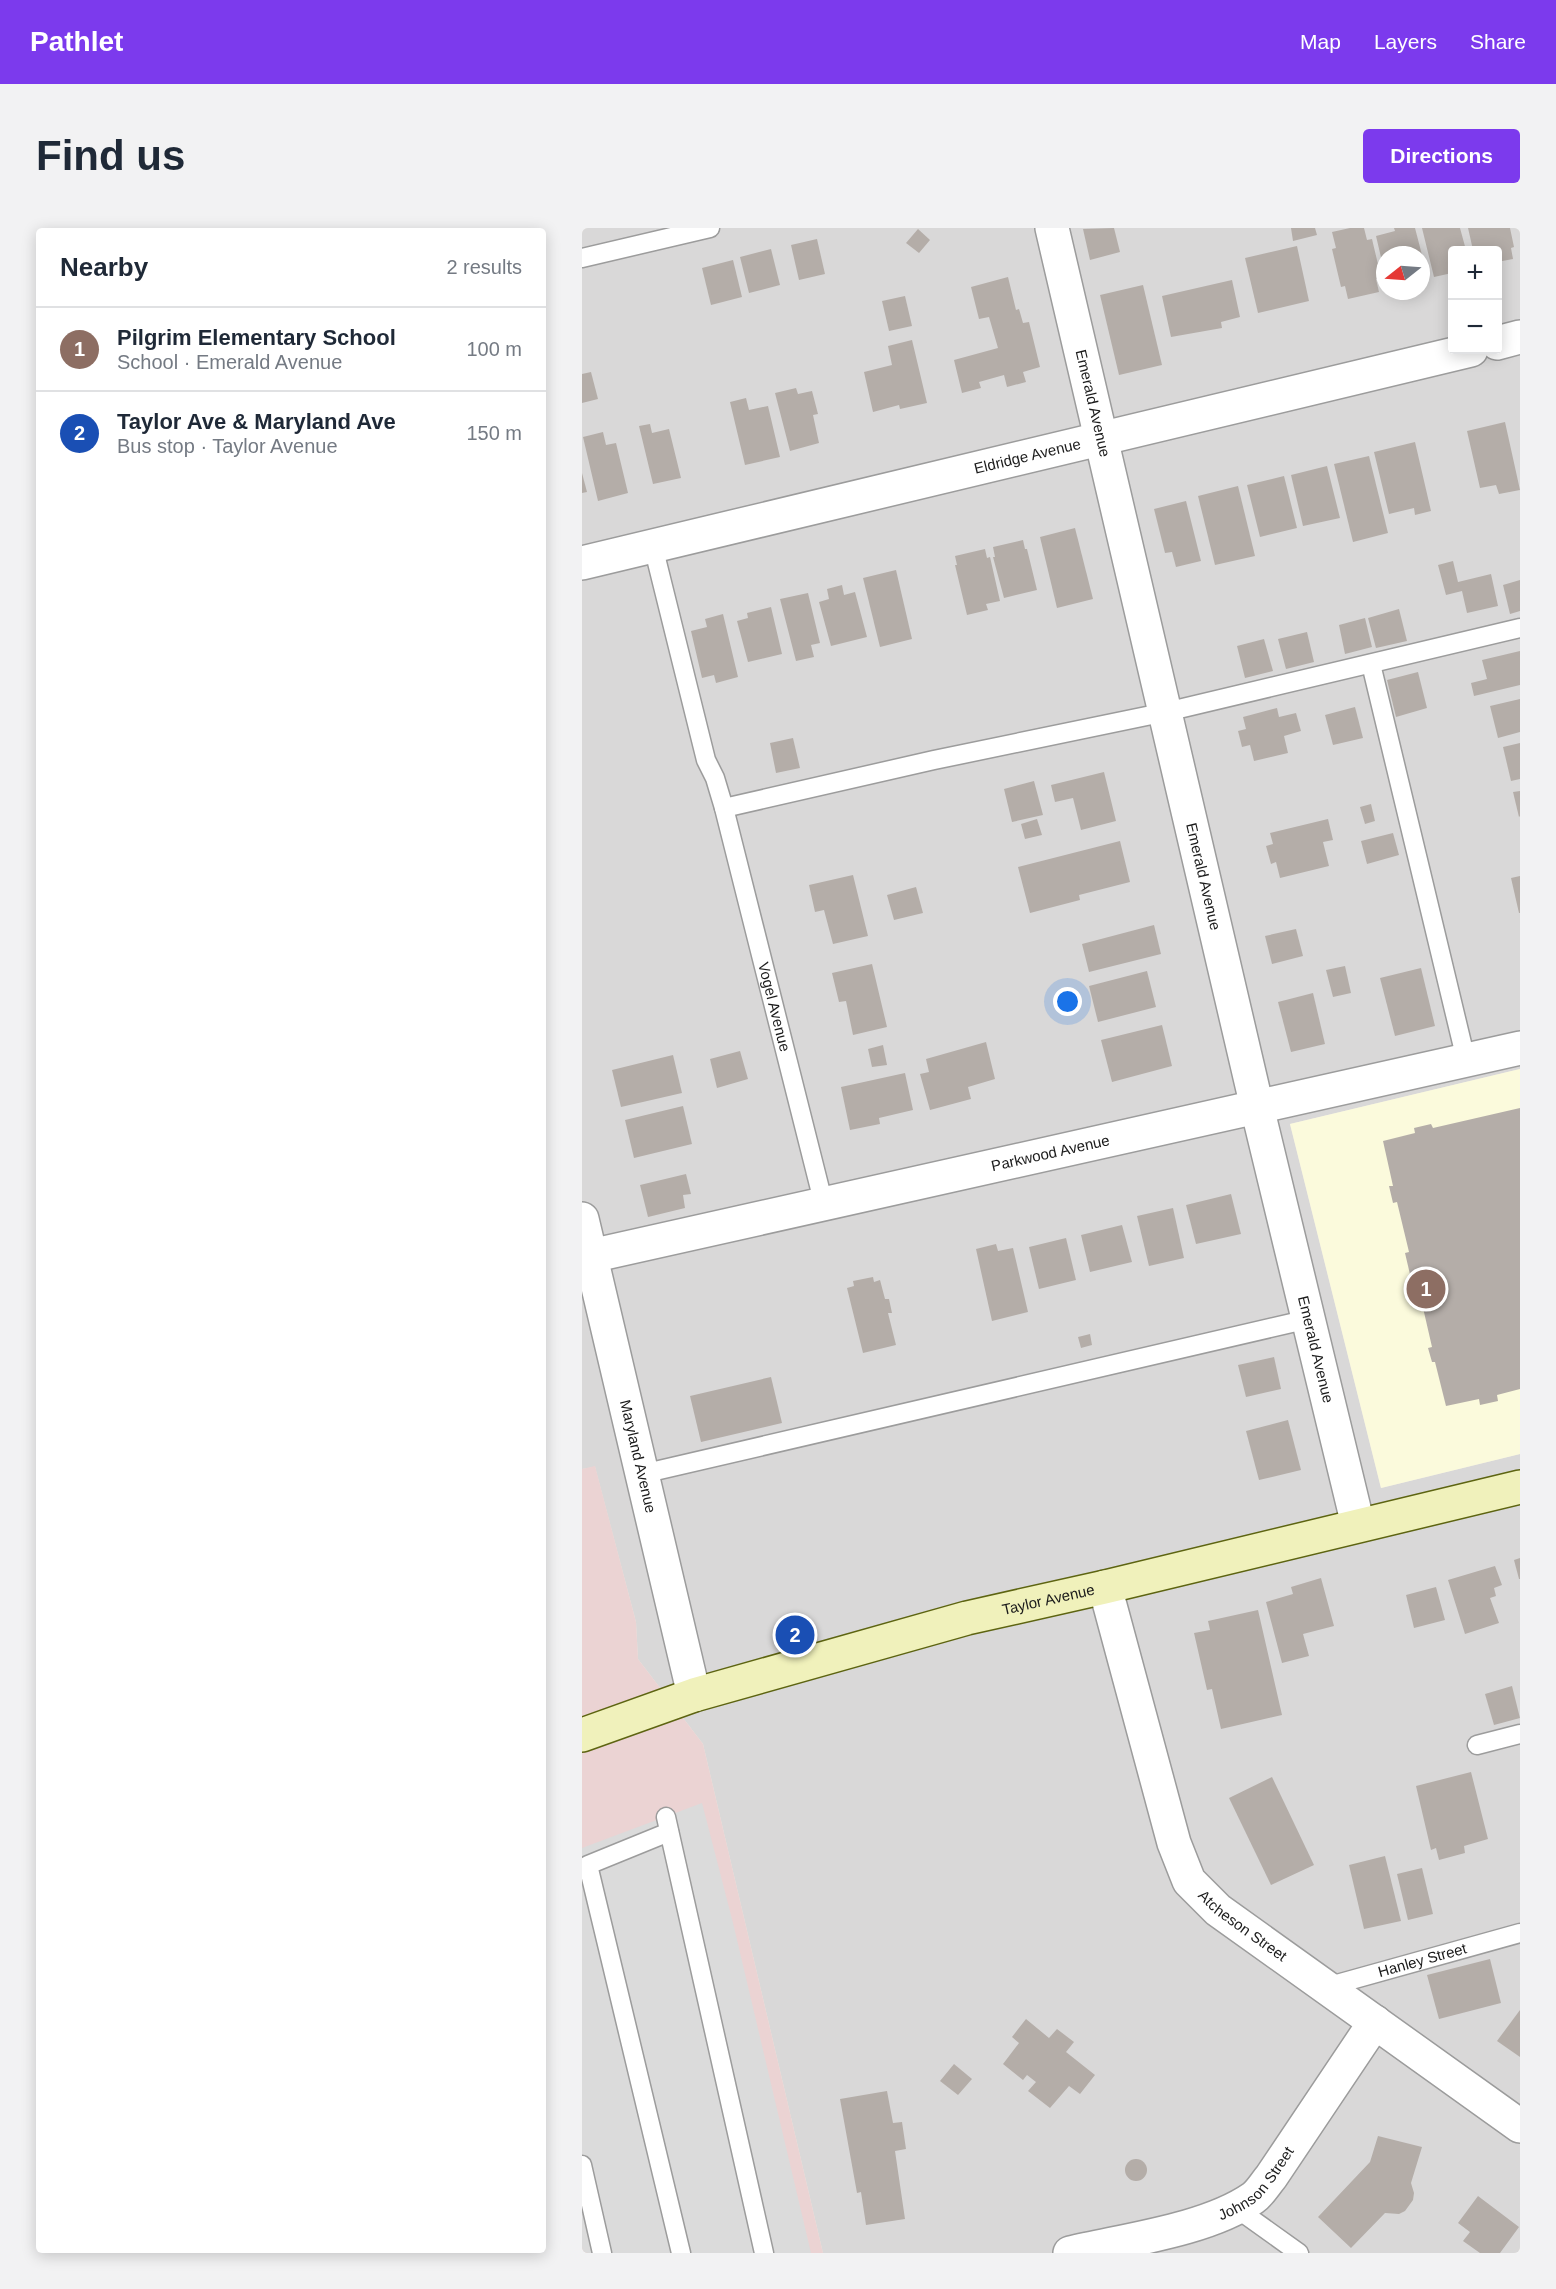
<!DOCTYPE html>
<html lang="en">
<head>
<meta charset="utf-8">
<style>
	body { margin:0; font-family:Helvetica,sans-serif; background:#f2f2f3; color:#1f2937 }
	.controls { position:absolute; right:18px; top:18px; display:grid; overflow:hidden; border-radius:6px; box-shadow:0 3px 15px #0003 }
	.controls button { width:54px; height:54px; display:grid; place-items:center; padding:0; border:0; border-bottom:2px solid #e0e1e3; background:#fff; color:#1f2937; font:30px sans-serif }
	.compass { position:absolute; left:794px; top:18px; width:54px; height:54px; border-radius:50%; background:#fff; box-shadow:0 3px 15px #0003; rotate:253deg }
	.you { position:absolute; left:486px; top:774px; width:21px; height:21px; margin:-15px; border:4px solid #fff; border-radius:50%; background:#1a73e8; box-shadow:0 0 0 9px #1a73e833 }
	.badge { display:grid; place-items:center; width:39px; height:39px; border-radius:50%; background:#7c3aed; color:#fff; font-size:20px; font-weight:700 }
	.pin { position:absolute; translate:-50% -50%; border:3px solid #fff; box-shadow:0 2px 6px #0006 }
	.list { margin:0; padding:0; list-style:none }
	h2 { display:flex; justify-content:space-between; align-items:center; height:78px; margin:0; padding:0 24px; font-size:26px }
	h2 small { font-size:20px; font-weight:400; color:#747a83 }
	.list li { display:grid; grid-template-columns:39px 1fr auto; gap:18px; align-items:center; box-sizing:border-box; height:84px; padding:0 24px; border-top:2px solid #e0e1e3 }
	.list b { display:block; font-size:22px; white-space:nowrap }
	.list p { margin:0; font-size:20px; white-space:nowrap; color:#747a83 }
	.list em { font-size:20px; font-style:normal; color:#747a83 }
	.map { position:relative; flex:none; width:938px; height:2025px; overflow:hidden; border-radius:6px }
	header { display:flex; align-items:center; gap:36px; box-sizing:border-box; height:84px; padding:0 30px; background:#7c3aed; color:#fff }
	header strong { font-size:28px }
	nav { display:flex; gap:33px; margin-inline-start:auto; font-size:21px }
	.intro { display:flex; align-items:center; justify-content:space-between; box-sizing:border-box; height:144px; padding:0 36px }
	h1 { margin:0; font-size:42px }
	.button { padding:15px 27px; border-radius:6px; background:#7c3aed; color:#fff; font-size:21px; font-weight:700 }
	main { display:flex; gap:36px; padding:0 36px }
	aside { flex:1; background:#fff; border-radius:6px; box-shadow:0 3px 15px #0003 }
	.map>svg:first-child { display:block }
	.residential { fill:#d9d8d8; fill-rule:evenodd }
	.commercial { fill:#ebd3d3 }
	.education { fill:#fbfadc }
	.parking { fill:#dbdbdb }
	.building { fill:#b4ada8 }
	.lines { fill:none; stroke-linecap:round; stroke-linejoin:round }
	.lane-casing { stroke:#9c9c9c; stroke-width:21 }
	.street-casing { stroke:#9c9c9c; stroke-width:36 }
	.secondary-casing { stroke:#5d6411; stroke-width:36 }
	.lane { stroke:#fff; stroke-width:18 }
	.street { stroke:#fff; stroke-width:33 }
	.secondary { stroke:#f0f1bb; stroke-width:33 }
	.labels { text-anchor:middle; stroke-width:4.5; stroke-linejoin:round; paint-order:stroke }
	.street-label { font-size:15px; fill:#1b1b1b; stroke:#fff }
</style>
</head>
<body>
<header>
<strong>Pathlet</strong>
<nav><a>Map</a><a>Layers</a><a>Share</a></nav>
</header>
<div class="intro"><h1>Find us</h1><a class="button">Directions</a></div>
<main>
<aside>
<h2>Nearby<small>2 results</small></h2>
<ul class="list">
<li><span class="badge" style="background:#8d6e63">1</span><div><b>Pilgrim Elementary School</b><p>School · Emerald Avenue</p></div><em>100 m</em></li>
<li><span class="badge" style="background:#1a4fb4">2</span><div><b>Taylor Ave &amp; Maryland Ave</b><p>Bus stop · Taylor Avenue</p></div><em>150 m</em></li>
</ul>
</aside>
<div class="map">
<svg width="938" height="2025" viewBox="0 0 938 2025">
	<rect width="100%" height="100%" fill="#ece8e2"/>
	<!-- residential -->
	<path class="residential" d="M0,0H938V841L708,896L799,1260L938,1226V2025H241L121,1516L56,1431L54,1394L13,1239L0,1241ZM870,22H915V122H870ZM803,27H839V63H803Z"/>
	<!-- commercial -->
	<path class="commercial" d="M13,1238L54,1394L56,1431L121,1516L241,2025H0V1241Z"/>
	<!-- education -->
	<path class="education" d="M938,841V1226L799,1260L708,896Z"/>
	<!-- parking -->
	<path class="parking" d="M120,1575L151,1695L229,2025H0V1620Z"/>
	<!-- building -->
	<g class="building">
		<path d="M532,0L538,24L508,32L501,1Z"/>
		<path d="M709,0H733L735,7L711,13Z"/>
		<path d="M768,0H782L785,12L790,11L799,49L794,51L797,64L766,71L763,58L759,59L750,21L754,20L750,4Z"/>
		<path d="M812,0H833L840,27H803L802,42L794,8L813,3Z"/>
		<path d="M840,0H878L884,22H870V45L852,49Z"/>
		<path d="M886,0H928L932,19L929,20L931,31L915,34V22H891Z"/>
		<path d="M336,1L348,12L337,25L324,15Z"/>
		<path d="M235,11L243,46L217,52L209,17Z"/>
		<path d="M715,18L727,73L676,85L663,30Z"/>
		<path d="M189,21L198,57L167,65L158,29Z"/>
		<path d="M839,28L843,41L840,42L843,53L839,54Z"/>
		<path d="M151,32L160,69L129,77L120,40Z"/>
		<path d="M426,49L434,82L437,81L441,95L447,94L458,139L441,144L444,154L425,159L422,147L397,154L399,160L380,165L372,132L416,120L407,89L397,91L389,59Z"/>
		<path d="M650,52L658,89L639,94L640,100L589,109L580,68Z"/>
		<path d="M561,57L580,137L537,147L518,67Z"/>
		<path d="M323,68L330,98L307,103L300,73Z"/>
		<path d="M330,112L345,175L318,181L317,177L291,184L282,144L310,137L306,118Z"/>
		<path d="M9,144L16,171L0,175V146Z"/>
		<path d="M214,160L216,166L230,163L236,186L231,187L237,215L208,223L193,165Z"/>
		<path d="M164,170L167,182L186,178L198,229L163,237L148,174Z"/>
		<path d="M923,194L938,262L917,266L914,257L898,260L885,203Z"/>
		<path d="M68,196L70,205L87,201L99,250L71,256L57,198Z"/>
		<path d="M21,204L24,217L34,215L46,265L16,273L1,209Z"/>
		<path d="M833,214L849,283L833,287L832,280L807,286L792,224Z"/>
		<path d="M787,228L806,305L771,314L752,236Z"/>
		<path d="M745,238L758,290L721,298L709,247Z"/>
		<path d="M0,245L5,264L0,265Z"/>
		<path d="M702,248L715,300L678,309L665,257Z"/>
		<path d="M656,258L673,328L633,337L616,268Z"/>
		<path d="M604,273L619,333L594,339L590,324L583,325L572,281Z"/>
		<path d="M493,300L511,371L475,380L458,309Z"/>
		<path d="M441,312L443,321H445L455,362L422,370L411,329H413L411,319Z"/>
		<path d="M403,321L405,330L408,329L418,373L404,376L406,382L385,387L373,337H375L373,328Z"/>
		<path d="M871,333L876,354L909,346L916,378L885,385L880,363L864,367L856,337Z"/>
		<path d="M314,342L330,411L298,419L281,350Z"/>
		<path d="M938,352V383L928,386L921,357Z"/>
		<path d="M260,357L262,367L273,364L285,409L249,418L237,374L247,371L245,361Z"/>
		<path d="M226,365L238,415L229,417L232,429L214,433L198,371Z"/>
		<path d="M189,379L200,426L166,434L155,393L166,390L165,385Z"/>
		<path d="M817,381L825,413L794,420L786,390Z"/>
		<path d="M141,386L156,449L134,455L132,447L120,450L109,403L125,399L123,391Z"/>
		<path d="M783,390L790,419L763,426L757,397Z"/>
		<path d="M725,404L732,434L704,441L696,411Z"/>
		<path d="M682,411L691,443L663,450L655,418Z"/>
		<path d="M938,423V457L892,468L889,455L905,451L900,432Z"/>
		<path d="M836,444L845,480L814,489L805,452Z"/>
		<path d="M938,471V504L916,510L908,478Z"/>
		<path d="M773,479L781,510L751,517L743,487Z"/>
		<path d="M695,480L697,489L714,485L719,503L702,508L706,525L672,533L668,517L660,519L656,503L664,501L661,489Z"/>
		<path d="M211,510L218,540L194,545L188,515Z"/>
		<path d="M938,515V551L929,553L921,519Z"/>
		<path d="M522,544L534,593L499,602L491,570L473,574L469,557Z"/>
		<path d="M452,553L461,587L430,594L422,561Z"/>
		<path d="M938,563V588L937,589L931,564Z"/>
		<path d="M789,576L793,593L783,596L778,579Z"/>
		<path d="M455,591L460,607L443,611L439,596Z"/>
		<path d="M746,591L751,612L741,614L747,638L698,650L694,634L689,636L684,618L691,616L688,605Z"/>
		<path d="M811,605L817,627L785,636L779,613Z"/>
		<path d="M538,613L548,654L497,667L498,672L448,685L436,639Z"/>
		<path d="M271,647L286,708L251,716L242,682L233,684L227,657Z"/>
		<path d="M938,648V685H937L929,650Z"/>
		<path d="M334,659L341,685L312,692L305,667Z"/>
		<path d="M572,697L579,726L507,744L500,716Z"/>
		<path d="M714,701L721,728L690,736L683,708Z"/>
		<path d="M290,736L305,799L271,807L264,773L257,774L250,745Z"/>
		<path d="M763,738L769,765L751,769L744,742Z"/>
		<path d="M839,740L853,798L813,808L798,750Z"/>
		<path d="M565,743L574,779L516,794L507,758Z"/>
		<path d="M731,765L743,816L709,824L696,774Z"/>
		<path d="M580,797L590,838L530,854L519,812Z"/>
		<path d="M404,814L413,851L386,859L389,871L348,882L338,846L347,844L344,831Z"/>
		<path d="M301,817L305,837L290,839L286,821Z"/>
		<path d="M158,823L166,851L135,860L128,831Z"/>
		<path d="M91,827L100,865L39,879L30,842Z"/>
		<path d="M323,845L331,882L297,890L298,896L268,902L259,859Z"/>
		<path d="M101,878L110,916L52,930L43,892Z"/>
		<path d="M938,880V1161L915,1167L916,1173L898,1177L897,1171L864,1178L853,1134H850L846,1120L850,1119L839,1071L834,1072L823,1025L827,1024L815,974L811,975L807,958H811L801,913L833,905L832,900L849,896L851,900Z"/>
		<path d="M104,946L109,966L101,967L103,980L66,989L58,957Z"/>
		<path d="M649,966L659,1006L614,1016L604,977Z"/>
		<path d="M591,980L602,1030L567,1038L555,988Z"/>
		<path d="M540,997L550,1034L508,1044L499,1007Z"/>
		<path d="M484,1010L494,1052L457,1061L447,1019Z"/>
		<path d="M414,1016L416,1023L431,1020L446,1084L410,1093L394,1021Z"/>
		<path d="M291,1049L292,1054L298,1052L303,1071H307L310,1085H306L314,1117L281,1125L265,1060L272,1058L271,1053Z"/>
		<path d="M508,1106L510,1117L499,1120L496,1109Z"/>
		<path d="M692,1129L699,1161L664,1169L656,1137Z"/>
		<path d="M189,1149L200,1195L119,1214L108,1168Z"/>
		<path d="M706,1192L719,1242L677,1252L664,1203Z"/>
		<path d="M938,1330V1351H937L932,1332Z"/>
		<path d="M913,1338L920,1357L912,1360L914,1368L908,1370L917,1395L883,1406L866,1352Z"/>
		<path d="M739,1350L752,1398L721,1406L727,1428L700,1435L684,1374L711,1366L709,1359Z"/>
		<path d="M854,1359L863,1392L832,1400L824,1367Z"/>
		<path d="M676,1382L700,1487L639,1501L630,1461L625,1462L612,1405L628,1402L626,1393Z"/>
		<path d="M930,1458L938,1490L912,1497L903,1466Z"/>
		<path d="M889,1544L906,1611L882,1618L883,1625L857,1632L854,1620L849,1622L834,1558Z"/>
		<path d="M690,1549L732,1637L689,1657L647,1570Z"/>
		<path d="M803,1628L819,1693L782,1701L767,1637Z"/>
		<path d="M840,1640L851,1686L826,1692L815,1646Z"/>
		<path d="M908,1731L919,1775L857,1791L845,1747Z"/>
		<path d="M938,1782V1829L915,1813Z"/>
		<path d="M444,1791L467,1810L475,1801L492,1814L484,1824L513,1847L498,1866L487,1858L468,1880L446,1863L454,1854L445,1847L441,1852L421,1836L437,1815L430,1809Z"/>
		<path d="M372,1836L390,1851L376,1867L358,1853Z"/>
		<path d="M305,1863L311,1895L320,1894L324,1921L313,1923L323,1991L284,1997L279,1964L275,1965L258,1871Z"/>
		<path d="M796,1908L840,1919L829,1955L832,1965L831,1972L823,1983L817,1986L803,1985L769,2020L736,1989L788,1934Z"/>
		<circle cx="554" cy="1942" r="11"/>
		<path d="M896,1968L937,1999L918,2025H898L881,2013L888,2004L876,1995Z"/>
	</g>
	<g class="lines">
		<!-- lane casing -->
		<g class="lane-casing">
			<g id="lane">
				<path d="M0,30L128,0"/>
				<path id="s1" d="M71,318L124,532L133,550L142,580L242,977"/>
				<path d="M789,436L884,832"/>
				<path d="M142,580L352,532L584,484L938,400"/>
				<path d="M60,1246L727,1091"/>
				<path d="M895,1517L938,1506"/>
				<path d="M84,1589L182,2025"/>
				<path d="M87,1604L6,1637L99,2025"/>
				<path id="s2" d="M744,1759L938,1705"/>
				<path d="M0,1937L20,2025"/>
				<path d="M654,1980L717,2025"/>
			</g>
		</g>
		<!-- street casing -->
		<g class="street-casing">
			<g id="street">
				<path id="s3" d="M470,0L675,879L776,1297"/>
				<path d="M915,115L938,109"/>
				<path id="s4" d="M0,335L889,122"/>
				<path id="s5" d="M0,991L112,1467"/>
				<path id="s6" d="M0,1030L938,820"/>
				<path id="s7" d="M523,1359L592,1615L607,1653L636,1682L938,1898"/>
				<path id="s8" d="M488,2025C543,2012 625,2002 671,1970C678,1965 683,1956 689,1949L793,1794"/>
			</g>
		</g>
		<!-- secondary casing -->
		<g class="secondary-casing">
			<g id="secondary">
				<path id="s9" d="M0,1507L112,1467L385,1390L523,1359L938,1259"/>
			</g>
		</g>
		<!-- lane -->
		<use href="#lane" class="lane"/>
		<!-- street -->
		<use href="#street" class="street"/>
		<!-- secondary -->
		<use href="#secondary" class="secondary"/>
	</g>
	<g class="labels">
		<!-- street labels -->
		<g class="street-label">
			<text dy="5" stroke="none"><textPath href="#s3" startOffset="180">Emerald Avenue</textPath></text>
			<text dy="5" stroke="none"><textPath href="#s4" startOffset="458">Eldridge Avenue</textPath></text>
			<text dy="5" stroke="none"><textPath href="#s3" startOffset="666">Emerald Avenue</textPath></text>
			<text dy="5" stroke="none"><textPath href="#s1" startOffset="477">Vogel Avenue</textPath></text>
			<text dy="5" stroke="none"><textPath href="#s6" startOffset="480">Parkwood Avenue</textPath></text>
			<text dy="5" stroke="none"><textPath href="#s3" startOffset="1152">Emerald Avenue</textPath></text>
			<text dy="5" stroke="none"><textPath href="#s5" startOffset="244">Maryland Avenue</textPath></text>
			<text dy="5" stroke="none"><textPath href="#s9" startOffset="486">Taylor Avenue</textPath></text>
			<text dy="5" stroke="none"><textPath href="#s7" startOffset="376">Atcheson Street</textPath></text>
			<text dy="5" stroke="none"><textPath href="#s2" startOffset="100">Hanley Street</textPath></text>
			<text dy="5" stroke="none"><textPath href="#s8" startOffset="204">Johnson Street</textPath></text>
		</g>
	</g>
</svg>
<div class="controls">
<button>+</button>
<button>−</button>
</div>
<svg class="compass" viewBox="-18 -18 36 36"><path d="M0-13l5 13h-10z" fill="#e53935"/><path d="M0 13l5-13h-10z" fill="#747a83"/></svg>
<div class="you"></div>
<div class="pin badge" style="left:844px;top:1061px;background:#8d6e63">1</div>
<div class="pin badge" style="left:213px;top:1407px;background:#1a4fb4">2</div>
</div>
</main>
</body>
</html>
